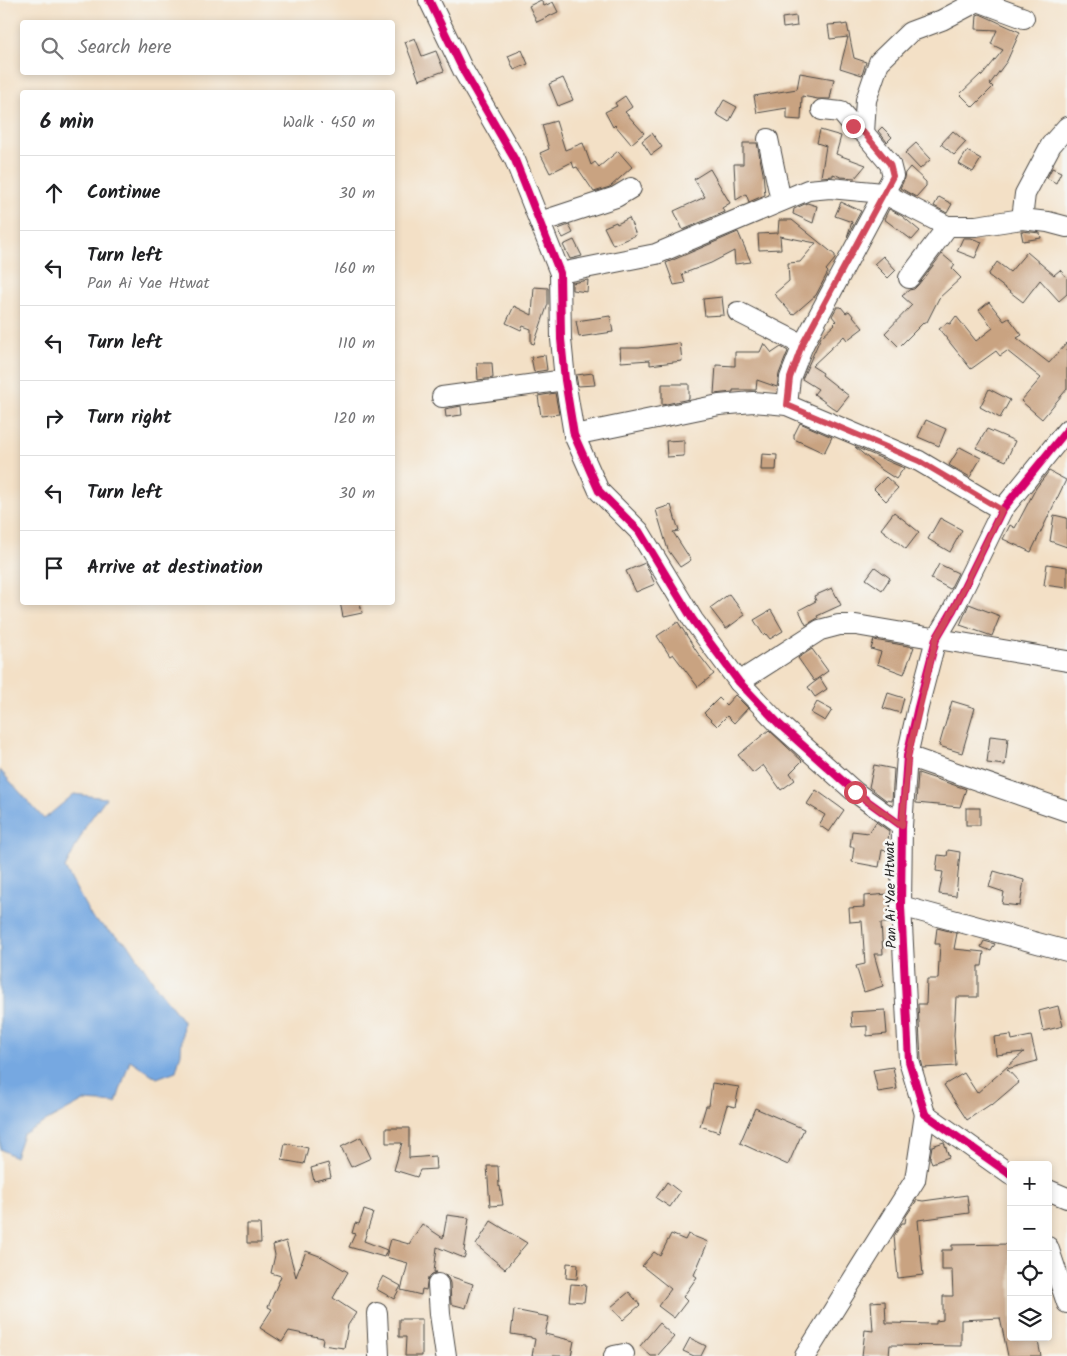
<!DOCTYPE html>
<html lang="en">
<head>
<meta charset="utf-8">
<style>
	body { margin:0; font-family:Kalam,sans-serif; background:#f6f6f6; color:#202124 }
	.controls { position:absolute; right:15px; bottom:15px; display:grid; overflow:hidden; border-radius:5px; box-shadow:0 2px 8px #0003 }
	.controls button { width:45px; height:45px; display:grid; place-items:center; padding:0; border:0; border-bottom:1px solid #e0e0e0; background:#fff; color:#202124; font:25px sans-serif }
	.stop { position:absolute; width:15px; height:15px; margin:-11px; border:4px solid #d1495b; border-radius:50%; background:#fff }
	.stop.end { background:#d1495b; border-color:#fff; box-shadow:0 1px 5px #0008 }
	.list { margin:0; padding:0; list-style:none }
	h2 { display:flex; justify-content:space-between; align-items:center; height:65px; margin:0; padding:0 20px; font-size:21px }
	h2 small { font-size:16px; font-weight:400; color:#757577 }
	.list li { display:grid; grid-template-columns:32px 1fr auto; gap:15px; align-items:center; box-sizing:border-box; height:75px; padding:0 20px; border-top:1px solid #e0e0e0 }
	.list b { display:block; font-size:19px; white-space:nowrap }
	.list p { margin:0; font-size:16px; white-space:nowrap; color:#757577 }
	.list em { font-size:16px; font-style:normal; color:#757577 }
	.icon { flex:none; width:28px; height:28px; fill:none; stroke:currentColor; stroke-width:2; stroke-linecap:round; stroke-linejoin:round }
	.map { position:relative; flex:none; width:1067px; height:1356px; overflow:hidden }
	.search { position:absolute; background:#fff; box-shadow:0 2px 8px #0003; left:20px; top:20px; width:375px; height:55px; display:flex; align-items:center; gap:12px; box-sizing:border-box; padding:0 18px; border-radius:5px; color:#757577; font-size:19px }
	.panel { position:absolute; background:#fff; box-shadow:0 2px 8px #0003; left:20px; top:90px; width:375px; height:515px; border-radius:5px }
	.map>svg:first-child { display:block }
	.water { fill:#76a8e1; stroke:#506a86 }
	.building { fill:#c9a381 }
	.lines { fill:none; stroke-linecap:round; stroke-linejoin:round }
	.minor-casing { stroke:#494642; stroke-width:22 }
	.minor { stroke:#fff; stroke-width:20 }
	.cycleway-casing { stroke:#f6f6f2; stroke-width:11 }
	.cycleway { stroke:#d6006c; stroke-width:8 }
	.route { stroke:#d1495b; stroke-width:6 }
	.labels { text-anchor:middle; stroke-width:5; stroke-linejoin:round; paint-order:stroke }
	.street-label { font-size:14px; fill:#2b2b2b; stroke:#f6f6f2 }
</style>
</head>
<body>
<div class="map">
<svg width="1067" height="1356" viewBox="0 0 1067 1356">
	<rect width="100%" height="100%" fill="#f6f6f2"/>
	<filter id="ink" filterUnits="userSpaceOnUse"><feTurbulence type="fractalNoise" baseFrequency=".02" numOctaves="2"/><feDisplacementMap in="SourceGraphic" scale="10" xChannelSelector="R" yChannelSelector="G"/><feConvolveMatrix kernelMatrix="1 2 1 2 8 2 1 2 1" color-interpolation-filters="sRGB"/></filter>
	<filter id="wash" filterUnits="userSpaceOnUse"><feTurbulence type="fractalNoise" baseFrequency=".0096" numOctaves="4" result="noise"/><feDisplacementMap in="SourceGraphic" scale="20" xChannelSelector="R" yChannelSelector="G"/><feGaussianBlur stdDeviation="1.12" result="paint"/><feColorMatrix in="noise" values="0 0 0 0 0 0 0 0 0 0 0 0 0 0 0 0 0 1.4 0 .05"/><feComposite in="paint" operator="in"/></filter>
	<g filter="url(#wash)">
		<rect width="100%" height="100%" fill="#f3e0c6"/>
		<!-- water -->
		<path class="water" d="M0,770L44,819L74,794L106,798L87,824L65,868L92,918L130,946L158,989L183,1021L181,1053L176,1071L157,1078L130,1060L116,1103L84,1101L23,1134L15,1157L0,1149Z"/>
		<g id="blocks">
			<!-- building -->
			<g class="building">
				<path d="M541,0L544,6L553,2L558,12L537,22L529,6Z"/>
				<path d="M980,14L1020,32L1007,61L990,84L993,87L973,107L960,94L981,74L982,76L1003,50L991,44L997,30L976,29L977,15Z"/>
				<path d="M796,16L797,26L783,28L782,18Z"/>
				<path d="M842,24V25L847,24L854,58L866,62L862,75L840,68L848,37L830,39L828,25Z"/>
				<path d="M415,38L422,56L436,51L444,71L419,80L405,42Z"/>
				<path d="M522,50L528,64L514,70L508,56Z"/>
				<path d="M800,73L834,79L830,99H818L802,96L801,120L787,119V108L757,113L754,96L797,89Z"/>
				<path d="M563,78L573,100L558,106L549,84Z"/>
				<path d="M625,96L632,107L625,112L644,133L631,144L615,125L613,127L605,112L617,106L615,103Z"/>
				<path d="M724,100L737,107L729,122L716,114Z"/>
				<path d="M556,121L565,150L583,143L591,165L595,162L599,167L618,151L632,167L610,187L594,192L577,167L574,168L572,162L550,173L540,153L549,149L542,125Z"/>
				<path d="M882,127L892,137L887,142L878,131Z"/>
				<path d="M820,130L841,136L836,154L866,165L855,178L841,177L833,174V176L821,177L826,146L817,143Z"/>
				<path d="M953,131L966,142L954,155L941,144Z"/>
				<path d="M652,133L662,147L651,155L642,141Z"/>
				<path d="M743,143H757L763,173L765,195L749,202L746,194L736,200L734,164H743Z"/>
				<path d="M916,143L931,159L920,169L905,153Z"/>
				<path d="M967,151L981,159L973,172L959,164Z"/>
				<path d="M910,167L926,182V186L916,197L900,188L903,182L905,173Z"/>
				<path d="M1052,168L1061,172L1056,183L1047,178Z"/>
				<path d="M710,169L730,203L722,208L724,212L683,230L674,211L705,197L694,179Z"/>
				<path d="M939,197L952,204L947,213L934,206Z"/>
				<path d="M841,202L861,211L847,237L852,222L835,216Z"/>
				<path d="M807,203L817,206L813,223L793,214L794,209Z"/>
				<path d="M889,209L902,216L920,231L912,240L884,219Z"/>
				<path d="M629,218L636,235L613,245L604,227L616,222L617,224Z"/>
				<path d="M779,220H792L835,255V259L826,270L828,272L816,295L793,315L774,294L789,281L788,263L800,262L816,243L780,236L781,249L759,250L758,234L778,233Z"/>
				<path d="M569,225L573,233L563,238L558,229Z"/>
				<path d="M1021,231L1040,233L1041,238L1023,241Z"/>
				<path d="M738,232L751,262L735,264L734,251L711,263L682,274L685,283L674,285L666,263Z"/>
				<path d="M963,238H971L982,242L975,258L957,251Z"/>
				<path d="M574,240L582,256L570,259L563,245Z"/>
				<path d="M1027,252L1054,275L1060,270L1067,278V294L1059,301L1040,280L1023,302L988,275L997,262L1010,272Z"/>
				<path d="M942,254L955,265L952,269L961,278L939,298L927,322H924L899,347L885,333L912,305L902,296L909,290L914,289L918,285Z"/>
				<path d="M883,256L896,270L888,278L874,264Z"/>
				<path d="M588,280L587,292L572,290V283Z"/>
				<path d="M534,287L548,288V304L534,344L531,343V329L523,326L521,330L506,323L514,306L532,315Z"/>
				<path d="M722,297L724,315L705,316L703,299Z"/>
				<path d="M989,302L1004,321L1009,318L1022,335L1017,338L1049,363L1067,343V389L1042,419L1021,401L1041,378L1007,351L1000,356L996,351L971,369L939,329L947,323L950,324L956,316L976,341L993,328L979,310Z"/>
				<path d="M837,307H841L846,313L849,311L863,328L847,340L844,336L812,366L823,373L822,375L849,396L837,411L814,394L818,389L802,379L821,337L835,324L834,323L836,321L832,316Z"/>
				<path d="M610,316L613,332L579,337L576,321Z"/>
				<path d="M680,343L682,361L650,365V360L621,362L620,348H639Z"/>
				<path d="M764,343L772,353L781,347L788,351L779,374L777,387L757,380L756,390H733V392L714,394L716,365L735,366V352H760Z"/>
				<path d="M545,355L547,370L534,372L531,357Z"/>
				<path d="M477,363H492L493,378L478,380Z"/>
				<path d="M593,373L595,385L578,386L576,375Z"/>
				<path d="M662,384H689V399L662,405Z"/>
				<path d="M989,389L1010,400L1000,418L980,407Z"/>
				<path d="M555,393L559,414L541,416L538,396Z"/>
				<path d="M461,406L462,415L446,417L445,409Z"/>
				<path d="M926,420L946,429L939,446L918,437Z"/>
				<path d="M800,423L832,437L824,453L794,439V435Z"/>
				<path d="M987,429L1015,441L1006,461L976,448Z"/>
				<path d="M684,440V456L667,457L666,441Z"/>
				<path d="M855,447L904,468L896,479L882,470Z"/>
				<path d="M960,447L981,458L970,477L949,465Z"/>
				<path d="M762,454L777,455L776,470H761Z"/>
				<path d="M1049,471L1066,480L1031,552L1003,539L1010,525L1015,528L1036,488Z"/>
				<path d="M886,477L898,488L886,501L874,489Z"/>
				<path d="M671,505L679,531L673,532L691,560L680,567L668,550L656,510Z"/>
				<path d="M894,512L919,532L906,549L881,529Z"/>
				<path d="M1054,515L1067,518V547L1050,541Z"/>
				<path d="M940,518L962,530L950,552L928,539Z"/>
				<path d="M645,563L655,584L636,592L626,571Z"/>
				<path d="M939,564L958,573L950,589L931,579Z"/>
				<path d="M1047,564L1067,567V588L1044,585Z"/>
				<path d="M875,567L890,578L882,590L866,579Z"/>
				<path d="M832,588L841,605L817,616L818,618L806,625L799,610L816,601L814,596Z"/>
				<path d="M729,594L745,615L726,629L710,608Z"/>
				<path d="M340,602H360L362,613L343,617Z"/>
				<path d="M969,604L1000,616L992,636L960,625Z"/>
				<path d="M771,610L783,631L770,639L766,634L764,636L754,620Z"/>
				<path d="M678,622L697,652L714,674L698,687L673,654L670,656L657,636Z"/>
				<path d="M874,640L914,647L904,674L877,664L881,652L871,649Z"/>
				<path d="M812,649L828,671L814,681L798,658Z"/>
				<path d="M820,678L827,689L815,697L808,687Z"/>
				<path d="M888,693L904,698L900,713L883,708Z"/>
				<path d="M735,695L748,708L734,723L727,716L717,726L704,713L719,698L726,705Z"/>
				<path d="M952,701L975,708L962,753L939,746Z"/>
				<path d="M817,702L832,710L825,721L811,713Z"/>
				<path d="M769,730L802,761L790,773L795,780L781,790L763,765L753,773L738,755Z"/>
				<path d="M990,736L1008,738L1005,765L987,763Z"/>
				<path d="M874,765L894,769L892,801L886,800L869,787Z"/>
				<path d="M918,773L966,789L960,807L916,803Z"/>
				<path d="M816,790L844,810L829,832L819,825L825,815L807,804Z"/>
				<rect x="966" y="808" width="14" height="17"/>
				<path d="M876,822L889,831L887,851L882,850L879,867L852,862L854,847H850L852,831L869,833Z"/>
				<path d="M948,850L960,852L956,896L939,894L943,872L936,871L938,855L947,856Z"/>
				<path d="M994,871L1024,880L1020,906L1002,904L1004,892L989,887Z"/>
				<path d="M889,894L890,923H881L883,954H874L883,986L864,992L856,966L865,964L862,921L850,922L849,908L864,907V896Z"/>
				<path d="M937,928L957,933L954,949L984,952L982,966H978V997H956L954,1035L956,1066L923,1068L921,1059L918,1004H926L927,979H938L940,944H935Z"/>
				<path d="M984,941L995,944L991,951L981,947Z"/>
				<path d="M1058,1006L1063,1026L1043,1031L1039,1011Z"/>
				<path d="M885,1010L887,1034L867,1036V1026L852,1027L851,1012Z"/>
				<path d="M1011,1035L1012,1040L1031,1036L1037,1061L1007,1069L1019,1082L992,1105L991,1104L967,1120L944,1085L964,1073L977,1093L1024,1052L996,1055L994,1037Z"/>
				<path d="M893,1067L897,1089L878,1092L873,1070Z"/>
				<path d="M712,1083L739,1087L735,1107L727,1105L719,1132L700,1126L706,1106H709Z"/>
				<path d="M755,1108L804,1129L788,1165L740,1143Z"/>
				<path d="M386,1128H409V1158L435,1156L436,1169L420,1170L417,1177L394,1170L402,1143H386Z"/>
				<path d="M361,1137L371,1158L351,1167L341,1147Z"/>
				<path d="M944,1142L949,1157L932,1163L930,1158L932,1146Z"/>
				<path d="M285,1143L308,1148L304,1164L282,1160Z"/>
				<path d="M328,1163L331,1177L314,1181L311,1168Z"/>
				<path d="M487,1166H498L499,1187L500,1186L503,1205L490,1206Z"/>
				<path d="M667,1182L680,1192L670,1207L656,1198Z"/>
				<path d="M967,1195L969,1213L918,1220L923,1275L898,1278L894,1236L902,1223H905L906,1216L917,1200L923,1201Z"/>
				<path d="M364,1210L373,1213L364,1241L387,1250L384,1257L349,1247L355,1234L352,1233L355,1223L359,1224Z"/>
				<path d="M447,1215L469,1218L464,1251L466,1253L464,1258L437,1247L434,1272H437L432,1274L428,1278L426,1290L422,1289L421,1295L401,1290L408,1263L386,1257L391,1239L409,1244L422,1224L443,1238Z"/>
				<path d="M491,1221L527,1243L505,1269L476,1245Z"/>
				<path d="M247,1224H260L261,1243H247Z"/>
				<path d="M671,1234L685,1240L688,1234L708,1242L694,1275L697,1277L683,1297L687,1301L674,1318L658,1306L671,1289L642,1266L654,1252L660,1256Z"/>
				<path d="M286,1241L296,1277L306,1251L322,1257L348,1272L333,1298L356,1313L348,1325L344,1348L322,1345L323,1338L289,1331L282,1342L260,1328L272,1309L268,1307L281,1276L271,1273L275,1255L273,1245Z"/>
				<path d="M1010,1244L1011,1337H1037L1041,1356H1008L1000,1318L961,1320V1346L890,1345L889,1356H862L865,1330L873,1331L871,1302L885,1301L886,1323L936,1324V1321L943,1320V1296H953L952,1270H942V1250H952V1245Z"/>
				<path d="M567,1263L578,1264L577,1279L566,1278Z"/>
				<path d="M444,1274L473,1284L466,1308L451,1304L450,1283L448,1278Z"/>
				<path d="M383,1276L401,1286L394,1299L376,1289Z"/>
				<path d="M571,1284L586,1285L584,1302L569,1301Z"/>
				<path d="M629,1292L640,1305L623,1320L611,1307Z"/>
				<path d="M514,1310L549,1317L545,1334L574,1341L571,1356H532L535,1339L531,1338V1337L511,1334Z"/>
				<path d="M399,1319H422V1356H405L406,1337H399Z"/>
				<path d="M659,1323L674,1337L657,1356H651L640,1346Z"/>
				<path d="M690,1338L706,1346L701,1356H694L683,1351Z"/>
			</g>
		</g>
	</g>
	<g filter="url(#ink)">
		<use href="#blocks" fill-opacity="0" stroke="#494642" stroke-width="1"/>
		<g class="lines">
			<!-- minor casing -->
			<g class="minor-casing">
				<g id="minor">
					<path d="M429,0L463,70L515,160L560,273L561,339L565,380L574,435L599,491L639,531L693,620L739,682L780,725L855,792L902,826"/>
					<path d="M864,133L866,100L879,62L910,32L942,20L978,1L1024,18"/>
					<path d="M768,139L781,201"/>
					<path d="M1022,219L1025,194L1051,145L1067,127"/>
					<path d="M540,222L616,197L631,188"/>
					<path d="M560,273L656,254L808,190L830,188L883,193L947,226H976L1022,219L1048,222L1067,227"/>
					<path d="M909,278L948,226"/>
					<path d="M738,312L803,345"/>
					<path d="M442,397L565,380"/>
					<path d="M787,405L790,378L803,345L893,176L890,164L864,133L853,126L841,112L822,110"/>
					<path d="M574,435L719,405L753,402L787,405L919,461L1002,510"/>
					<path d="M739,682L820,630L839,625H856L1067,661"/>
					<path d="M907,756L1067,811"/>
					<path d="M901,906L1067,951"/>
					<path d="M1011,1175L925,1114L909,1061L901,906L902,826L907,756L918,707L936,639L953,610L1002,510L1067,430"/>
					<path d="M1048,1190L1067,1198"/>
					<path d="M1048,1247L1067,1303"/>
					<path d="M438,1284L440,1314L446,1356"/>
					<path d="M377,1313L379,1356"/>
					<path d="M614,1356L624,1354"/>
					<path d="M805,1356L915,1180L925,1114"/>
				</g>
			</g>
			<!-- minor -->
			<use href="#minor" class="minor"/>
			<!-- cycleway casing -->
			<g class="cycleway-casing">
				<g id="cycleway">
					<path d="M429,0L463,70L515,160L560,273L561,339L565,380L574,435L599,491L639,531L693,620L739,682L780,725L855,792L902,826"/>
					<path d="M1011,1175L925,1114L909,1061L901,906L902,826L907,756L918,707L936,639L953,610L1002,510L1067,430"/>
				</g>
			</g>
			<!-- cycleway -->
			<use href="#cycleway" class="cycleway"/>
		</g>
	</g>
	<g class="lines" filter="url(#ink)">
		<!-- route -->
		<path class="route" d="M853,126L864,133L890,164L893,176L802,345L790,378L787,405L919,461L1002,510L953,610L936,639L908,756L902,826L855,792"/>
	</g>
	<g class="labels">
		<!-- street labels -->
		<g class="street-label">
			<text transform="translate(890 895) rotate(-91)" y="5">Pan Ai Yae Htwat</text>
		</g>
	</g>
</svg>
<div class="controls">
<button>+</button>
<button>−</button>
<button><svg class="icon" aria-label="locate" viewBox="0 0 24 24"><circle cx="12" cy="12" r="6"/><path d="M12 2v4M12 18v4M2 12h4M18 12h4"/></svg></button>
<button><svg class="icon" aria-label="layers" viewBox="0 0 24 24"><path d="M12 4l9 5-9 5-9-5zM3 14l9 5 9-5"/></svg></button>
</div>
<div class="stop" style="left:855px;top:792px"></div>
<div class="stop end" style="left:853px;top:126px"></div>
<div class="search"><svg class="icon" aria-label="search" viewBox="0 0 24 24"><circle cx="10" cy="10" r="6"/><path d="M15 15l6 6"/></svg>Search here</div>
<section class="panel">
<h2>6 min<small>Walk · 450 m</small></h2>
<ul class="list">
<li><svg class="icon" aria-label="ahead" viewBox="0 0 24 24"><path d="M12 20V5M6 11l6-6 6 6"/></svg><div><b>Continue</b></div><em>30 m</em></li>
<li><svg class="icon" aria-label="left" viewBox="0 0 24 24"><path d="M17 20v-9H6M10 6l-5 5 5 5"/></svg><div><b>Turn left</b><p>Pan Ai Yae Htwat</p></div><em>160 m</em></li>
<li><svg class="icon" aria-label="left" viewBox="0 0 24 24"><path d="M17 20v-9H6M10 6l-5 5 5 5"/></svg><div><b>Turn left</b></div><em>110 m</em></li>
<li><svg class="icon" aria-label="right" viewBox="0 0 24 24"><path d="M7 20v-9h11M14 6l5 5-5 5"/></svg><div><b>Turn right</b></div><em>120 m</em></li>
<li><svg class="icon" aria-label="left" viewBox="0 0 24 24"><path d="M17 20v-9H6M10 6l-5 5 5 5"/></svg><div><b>Turn left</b></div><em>30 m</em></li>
<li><svg class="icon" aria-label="arrive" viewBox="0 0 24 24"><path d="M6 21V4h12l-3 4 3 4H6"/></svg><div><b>Arrive at destination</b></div></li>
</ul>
</section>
</div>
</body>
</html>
